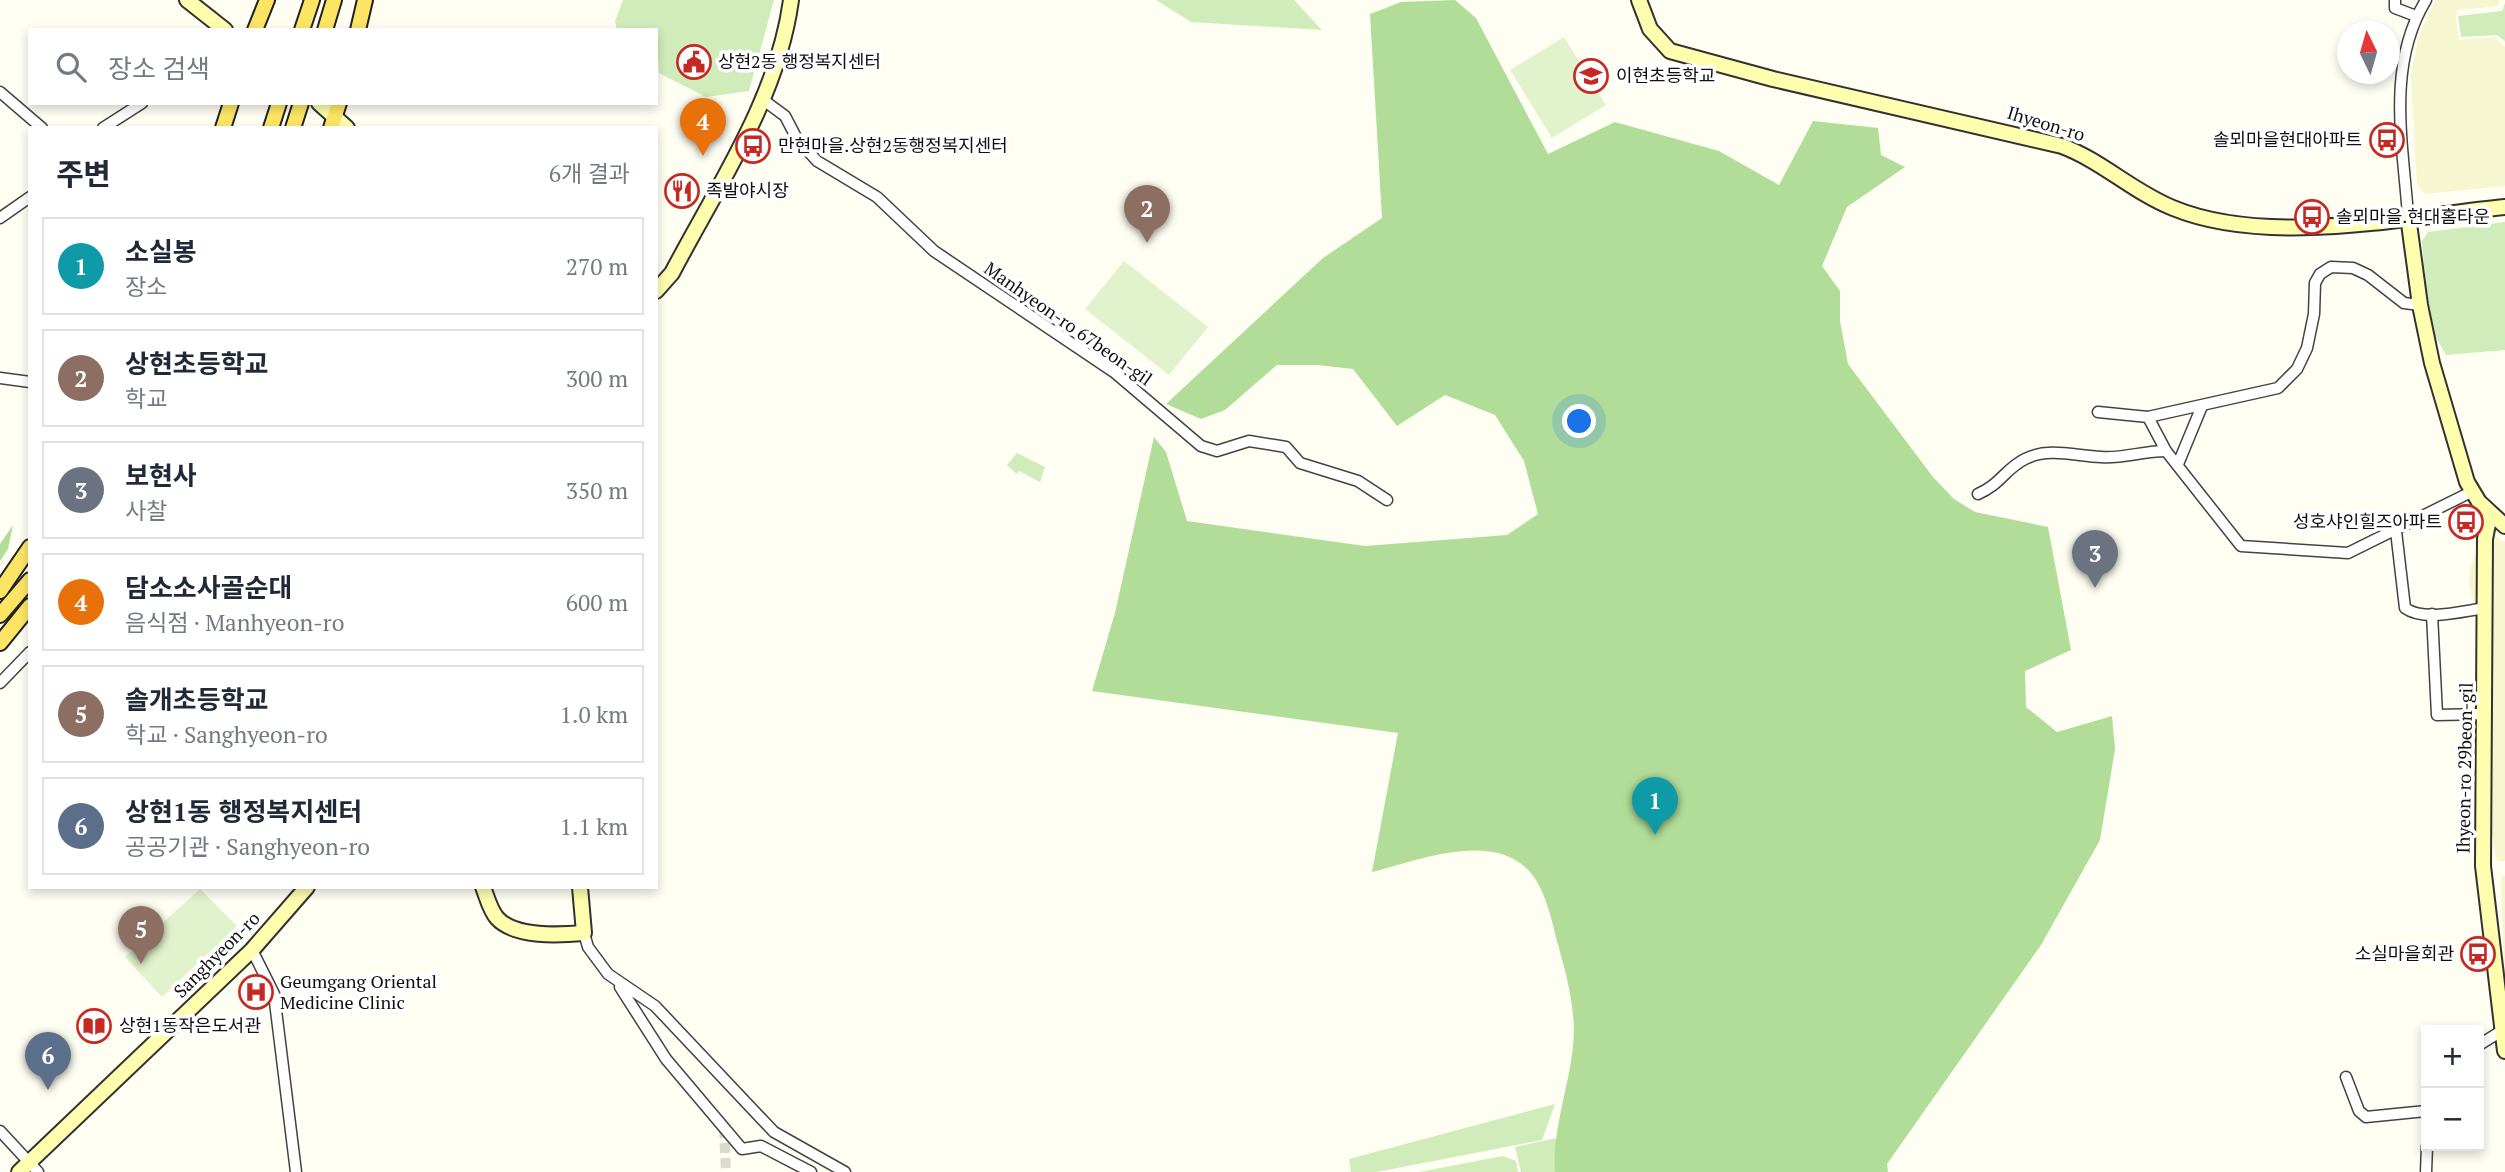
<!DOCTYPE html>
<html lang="ko">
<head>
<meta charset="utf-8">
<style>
	body { margin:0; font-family:"PT Serif","Noto Sans KR",serif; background:#f2f2f3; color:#1f2937 }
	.controls { position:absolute; right:21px; bottom:21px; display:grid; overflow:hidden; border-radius:0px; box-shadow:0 4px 10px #0003 }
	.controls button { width:63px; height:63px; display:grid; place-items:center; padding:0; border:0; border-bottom:2px solid #e0e1e3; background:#fff; color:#1f2937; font:35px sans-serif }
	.compass { position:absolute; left:2337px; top:21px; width:63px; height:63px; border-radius:50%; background:#fff; box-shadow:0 4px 10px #0003; rotate:355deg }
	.you { position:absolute; left:1580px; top:422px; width:24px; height:24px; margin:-18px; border:5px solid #fff; border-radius:50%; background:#1a73e8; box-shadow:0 0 0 10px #1a73e833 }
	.badge { display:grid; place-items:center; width:46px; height:46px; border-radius:50%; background:#c62922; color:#fff; font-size:23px; font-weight:700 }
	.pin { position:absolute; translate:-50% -58px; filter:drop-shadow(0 2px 4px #0008) }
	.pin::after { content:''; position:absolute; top:37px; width:24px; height:21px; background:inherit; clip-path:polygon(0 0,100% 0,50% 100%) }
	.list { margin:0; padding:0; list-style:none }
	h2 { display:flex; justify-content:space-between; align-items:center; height:91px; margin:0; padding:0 28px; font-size:30px }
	h2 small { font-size:23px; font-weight:400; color:#747a83 }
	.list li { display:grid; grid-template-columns:46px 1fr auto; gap:21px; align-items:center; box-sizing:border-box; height:98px; margin:0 14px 14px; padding:0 14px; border:2px solid #e0e1e3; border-radius:0px }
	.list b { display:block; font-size:26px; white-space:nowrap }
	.list p { margin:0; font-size:23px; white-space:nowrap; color:#747a83 }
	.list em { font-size:23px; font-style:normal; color:#747a83 }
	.icon { flex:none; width:38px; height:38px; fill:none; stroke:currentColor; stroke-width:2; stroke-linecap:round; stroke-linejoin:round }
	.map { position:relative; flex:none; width:2505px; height:1172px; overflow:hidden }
	.search { position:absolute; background:#fff; box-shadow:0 4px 10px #0003; left:28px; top:28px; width:630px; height:77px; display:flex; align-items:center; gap:18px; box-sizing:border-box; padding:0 24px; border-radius:0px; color:#747a83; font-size:26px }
	.panel { position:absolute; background:#fff; box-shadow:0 4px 10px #0003; left:28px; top:126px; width:630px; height:763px; border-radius:0px }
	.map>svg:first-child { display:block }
	.farmland { fill:#f6f6d1 }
	.green { fill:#cfecba }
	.forest { fill:#b1dd99 }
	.pitch { fill:#e2f2cc }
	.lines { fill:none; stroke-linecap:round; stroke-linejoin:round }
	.street-tunnel { stroke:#dbdad1; stroke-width:10; stroke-dasharray:10 5; stroke-linecap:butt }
	.street-casing { stroke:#434343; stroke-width:13 }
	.secondary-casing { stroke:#323232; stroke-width:18 }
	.primary-casing { stroke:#212121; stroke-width:18 }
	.street { stroke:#fff; stroke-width:10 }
	.secondary { stroke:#fffdae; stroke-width:14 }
	.primary { stroke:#fce565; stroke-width:14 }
	.labels { text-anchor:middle; stroke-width:7; stroke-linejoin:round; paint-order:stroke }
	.poi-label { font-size:18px; fill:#101010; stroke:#fff; text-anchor:start }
	.street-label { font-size:18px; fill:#101010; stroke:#fff }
</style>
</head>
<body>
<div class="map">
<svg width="2505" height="1172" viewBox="0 0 2505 1172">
	<rect width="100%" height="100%" fill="#fffef3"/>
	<!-- farmland -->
	<g class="farmland">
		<path d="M2435,0H2500L2498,6L2457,10L2456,20L2459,40L2495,37L2505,47V186L2425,194L2417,185L2411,75L2419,36Z"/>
		<path d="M2485,530L2505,542V861H2497L2490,823L2481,632L2469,584L2470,570Z"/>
		<path d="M2505,876V1003L2501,877Z"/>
	</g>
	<!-- green -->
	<g class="green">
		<path d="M623,0H774L749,91L706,97L659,73L656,30H617L615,21Z"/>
		<path d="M1156,0H1294L1322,30L1191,22Z"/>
		<path d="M2505,3V41L2497,35L2461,37L2458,16L2502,11Z"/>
		<path d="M2505,222V350L2446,355L2434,334L2427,305L2422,241L2428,232Z"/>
		<path d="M1017,453L1045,467L1040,482L1019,471L1017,474L1007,465Z"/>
		<path d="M1555,1104L1542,1140L1377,1172H1351L1349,1159Z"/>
		<path d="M1557,1138L1555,1172H1521L1515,1147Z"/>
		<path d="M1503,1156L1516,1161L1518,1172H1419Z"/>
	</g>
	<!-- forest -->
	<g class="forest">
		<path d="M1455,0L1476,18L1548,154L1615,122L1719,151L1779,185L1813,121L1878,128L1881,155L1905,167L1847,207L1822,266L1840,291V321L1848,364L1933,477L1954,499L1975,512L2048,527L2071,650L2025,671L2026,707L2057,732L2112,716L2115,749L2100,840L2041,945L1887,1164L1888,1172H1555C1552,1131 1569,1087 1573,1046C1577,1012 1566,973 1557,941C1552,921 1547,898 1536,880C1502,826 1419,860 1372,872L1398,733L1092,691L1115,613L1154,437L1166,452L1187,521L1365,546L1507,535L1538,514L1524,461L1495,415L1445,395L1397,426L1353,369L1317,365H1277L1225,410L1201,419L1166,404L1323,258L1382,218L1370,14L1401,2Z"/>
		<path d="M13,525L8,549L0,561V544Z"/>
	</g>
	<!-- pitch -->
	<g class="pitch">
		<path d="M1564,37L1606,105L1552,138L1510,70Z"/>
		<path d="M1124,261L1208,327L1169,375L1085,309Z"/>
		<path d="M200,889L237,926L162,997L125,957Z"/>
	</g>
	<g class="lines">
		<!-- street-tunnel -->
		<path class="street-tunnel" d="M724,1128L726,1172"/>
		<!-- street casing -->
		<g class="street-casing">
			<g id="street">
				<path d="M2395,0V8L2416,16"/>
				<path d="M0,92L42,128"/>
				<path d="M762,99L785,116L797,139L817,161L877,197L934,251L1114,372L1201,446L1217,451L1249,441L1286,447L1300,463L1358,481L1387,500"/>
				<path d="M103,128L142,103"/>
				<path d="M2408,216C2403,143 2386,66 2426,0"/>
				<path d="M0,218L30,197"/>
				<path d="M0,378L30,382"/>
				<path d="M2098,412L2148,417L2278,388L2297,369L2307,348L2314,314L2315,283L2320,274L2331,267L2353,268L2368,275L2404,303L2420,305"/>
				<path d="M2148,417L2166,451L2241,546L2348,553L2471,492"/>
				<path d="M2178,464L2202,406"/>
				<path d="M1978,494C2001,484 2005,469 2025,459C2048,447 2076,456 2101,457C2121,459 2143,451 2166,451"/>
				<path d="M2396,531L2405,608C2424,622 2463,611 2486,608"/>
				<path d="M2432,614L2437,715L2485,714"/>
				<path d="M0,683L30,652"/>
				<path d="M584,933L588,947L608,974L655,1006L774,1132L845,1172"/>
				<path d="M252,950L274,994L296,1172"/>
				<path d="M620,987L666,1059L742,1149L761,1146L811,1172"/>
				<path d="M2479,1045L2503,1030"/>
				<path d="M2346,1077L2359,1111L2366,1117L2426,1111"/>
				<path d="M0,1131L38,1172"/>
				<path d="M2426,1172L2427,1146"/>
			</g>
		</g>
		<!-- secondary casing -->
		<g class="secondary-casing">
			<g id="secondary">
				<path d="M187,0L225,30"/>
				<path d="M1639,0L1650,29L1670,51L1773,79L2062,146C2102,161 2133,192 2173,208C2268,247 2404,217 2505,207"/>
				<path d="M319,103L347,128"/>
				<path d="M2408,216L2420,305L2432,363L2467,482L2479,502L2505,526"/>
				<path d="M656,291L672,273C717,187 778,98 791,0"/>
				<path d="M2490,514L2485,539L2483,866L2505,1051"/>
				<path d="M483,887C487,897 490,910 497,918C515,938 560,935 584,933L580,887"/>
				<path d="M19,1172L252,950L307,887"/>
			</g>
		</g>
		<!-- primary casing -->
		<g class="primary-casing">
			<g id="primary">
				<path d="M255,30L267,0"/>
				<path d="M302,30L312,0"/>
				<path d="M325,30L334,0"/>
				<path d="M358,30L365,0"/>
				<path d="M223,128L231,103"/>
				<path d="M271,128L279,103"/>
				<path d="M293,128L301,103"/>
				<path d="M331,128L339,103"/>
				<path d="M0,591L30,547"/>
				<path d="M0,615L30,580"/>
				<path d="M0,643L30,606"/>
			</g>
		</g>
		<!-- street -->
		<use href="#street" class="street"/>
		<!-- secondary -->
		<use href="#secondary" class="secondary"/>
		<!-- primary -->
		<use href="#primary" class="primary"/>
	</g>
	<!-- icons -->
	<defs>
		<g id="civic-ring" transform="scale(1.75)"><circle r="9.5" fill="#fff" stroke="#c62922" stroke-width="1.5"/><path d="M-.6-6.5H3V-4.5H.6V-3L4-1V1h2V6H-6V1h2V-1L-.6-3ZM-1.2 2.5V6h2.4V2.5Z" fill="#c62922"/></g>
		<g id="school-ring" transform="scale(1.75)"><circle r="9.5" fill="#fff" stroke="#c62922" stroke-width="1.5"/><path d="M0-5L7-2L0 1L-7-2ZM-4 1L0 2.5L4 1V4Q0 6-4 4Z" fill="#c62922"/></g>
		<g id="bus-ring" transform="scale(1.75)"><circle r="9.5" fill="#fff" stroke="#c62922" stroke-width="1.5"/><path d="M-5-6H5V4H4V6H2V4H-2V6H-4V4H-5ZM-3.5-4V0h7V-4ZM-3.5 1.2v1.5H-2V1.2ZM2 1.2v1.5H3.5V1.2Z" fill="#c62922"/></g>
		<g id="restaurant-ring" transform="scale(1.75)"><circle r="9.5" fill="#fff" stroke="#c62922" stroke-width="1.5"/><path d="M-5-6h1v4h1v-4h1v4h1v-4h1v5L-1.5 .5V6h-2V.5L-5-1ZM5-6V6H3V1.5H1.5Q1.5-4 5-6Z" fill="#c62922"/></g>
		<g id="hospital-ring" transform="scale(1.75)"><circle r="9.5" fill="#fff" stroke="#c62922" stroke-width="1.5"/><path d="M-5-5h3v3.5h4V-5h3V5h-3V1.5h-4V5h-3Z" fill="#c62922"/></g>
		<g id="library-ring" transform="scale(1.75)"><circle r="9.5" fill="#fff" stroke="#c62922" stroke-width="1.5"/><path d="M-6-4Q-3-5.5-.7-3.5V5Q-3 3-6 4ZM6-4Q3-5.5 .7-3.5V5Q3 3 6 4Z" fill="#c62922"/></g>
	</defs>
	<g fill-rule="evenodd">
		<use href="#civic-ring" x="694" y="62"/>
		<use href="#school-ring" x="1591" y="76"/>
		<use href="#bus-ring" x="2387" y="140"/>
		<use href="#bus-ring" x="753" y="146"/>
		<use href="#restaurant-ring" x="682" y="191"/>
		<use href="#bus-ring" x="2312" y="217"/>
		<use href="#bus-ring" x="2466" y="522"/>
		<use href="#bus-ring" x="2478" y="954"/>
		<use href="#hospital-ring" x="256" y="992"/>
		<use href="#library-ring" x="94" y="1026"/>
	</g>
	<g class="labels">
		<!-- poi labels -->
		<g class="poi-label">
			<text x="718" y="68">상현2동 행정복지센터</text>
			<text x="1616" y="82">이현초등학교</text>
			<text x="2362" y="146" text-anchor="end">솔뫼마을현대아파트</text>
			<text x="778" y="152">만현마을.상현2동행정복지센터</text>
			<text x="706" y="197">족발야시장</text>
			<text x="2336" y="223">솔뫼마을.현대홈타운</text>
			<text x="2442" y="528" text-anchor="end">성호샤인힐즈아파트</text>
			<text x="2454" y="960" text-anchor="end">소실마을회관</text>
			<text x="280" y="988">Geumgang Oriental<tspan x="280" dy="21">Medicine Clinic</tspan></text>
			<text x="119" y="1032">상현1동작은도서관</text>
		</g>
		<!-- street labels -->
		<g class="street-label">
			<text transform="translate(2046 124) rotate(17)" y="6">Ihyeon-ro</text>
			<text transform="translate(1068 324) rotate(35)" y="6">Manhyeon-ro 67beon-gil</text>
			<text transform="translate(2465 768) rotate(-89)" y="6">Ihyeon-ro 29beon-gil</text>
			<text transform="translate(217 955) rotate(-45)" y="6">Sanghyeon-ro</text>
		</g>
	</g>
</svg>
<div class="controls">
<button>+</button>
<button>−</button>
</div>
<svg class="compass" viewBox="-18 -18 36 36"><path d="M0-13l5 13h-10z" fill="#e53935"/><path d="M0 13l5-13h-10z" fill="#747a83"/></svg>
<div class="you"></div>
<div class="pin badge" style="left:1655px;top:835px;background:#0f9aa8">1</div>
<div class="pin badge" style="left:1147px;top:243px;background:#8d6e63">2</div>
<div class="pin badge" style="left:2095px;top:588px;background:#6b7280">3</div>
<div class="pin badge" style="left:703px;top:156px;background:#e8710a">4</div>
<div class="pin badge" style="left:141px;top:964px;background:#8d6e63">5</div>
<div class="pin badge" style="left:48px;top:1090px;background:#5c6f8a">6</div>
<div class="search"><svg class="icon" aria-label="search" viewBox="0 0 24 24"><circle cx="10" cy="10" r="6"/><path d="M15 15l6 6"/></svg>장소 검색</div>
<section class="panel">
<h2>주변<small>6개 결과</small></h2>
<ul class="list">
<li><span class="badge" style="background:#0f9aa8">1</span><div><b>소실봉</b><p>장소</p></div><em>270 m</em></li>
<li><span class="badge" style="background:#8d6e63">2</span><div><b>상현초등학교</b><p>학교</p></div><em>300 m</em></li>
<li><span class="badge" style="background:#6b7280">3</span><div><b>보현사</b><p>사찰</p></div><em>350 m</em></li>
<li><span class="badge" style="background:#e8710a">4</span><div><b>담소소사골순대</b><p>음식점 · Manhyeon-ro</p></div><em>600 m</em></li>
<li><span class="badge" style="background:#8d6e63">5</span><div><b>솔개초등학교</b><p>학교 · Sanghyeon-ro</p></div><em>1.0 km</em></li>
<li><span class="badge" style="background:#5c6f8a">6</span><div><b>상현1동 행정복지센터</b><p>공공기관 · Sanghyeon-ro</p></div><em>1.1 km</em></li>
</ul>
</section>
</div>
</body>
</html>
